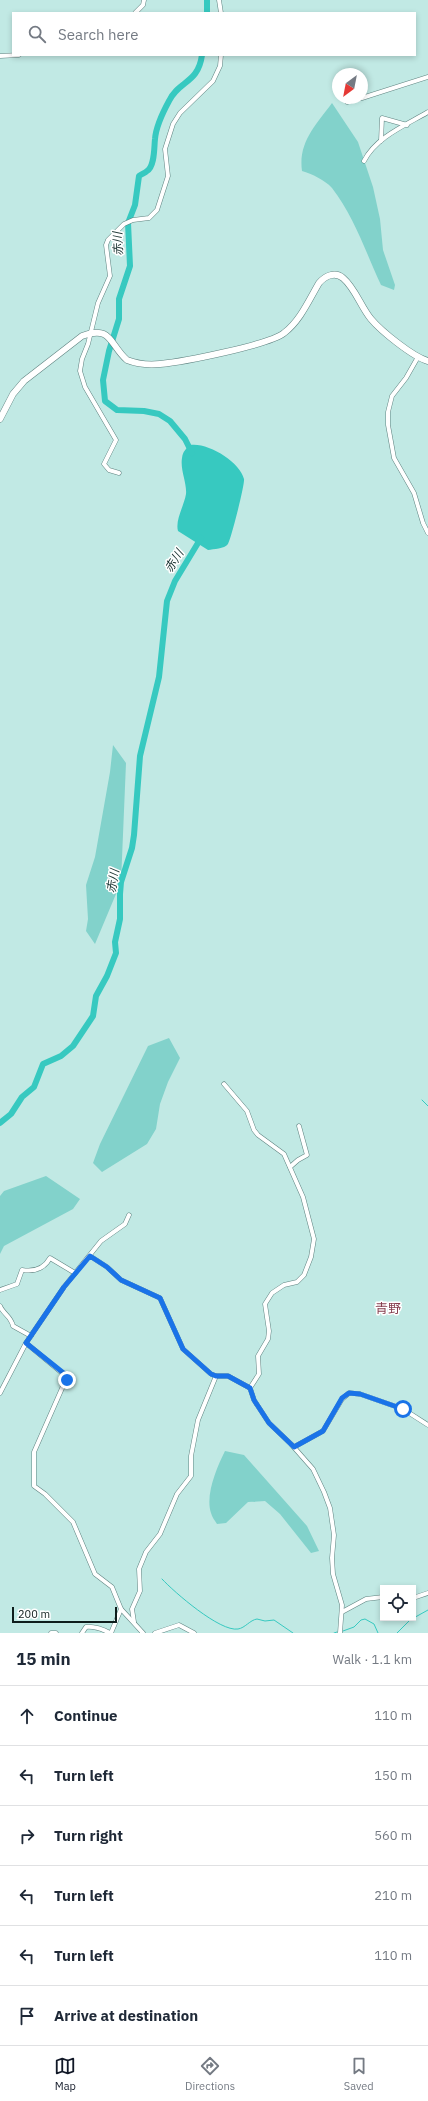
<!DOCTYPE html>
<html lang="en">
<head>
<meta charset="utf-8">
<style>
	body { margin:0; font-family:"IBM Plex Sans","Noto Sans JP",sans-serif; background:#f2f2f3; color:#1f2937 }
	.controls { position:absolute; right:12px; bottom:12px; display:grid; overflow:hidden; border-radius:0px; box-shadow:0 2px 6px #0003 }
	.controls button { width:36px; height:36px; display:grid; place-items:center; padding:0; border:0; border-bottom:1px solid #e0e1e3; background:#fff; color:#1f2937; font:20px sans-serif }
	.compass { position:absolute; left:332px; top:68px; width:36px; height:36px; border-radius:50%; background:#fff; box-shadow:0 2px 6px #0003; rotate:212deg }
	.scale { position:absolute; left:12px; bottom:10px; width:105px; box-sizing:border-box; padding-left:4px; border:2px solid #0e1d1c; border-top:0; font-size:11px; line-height:14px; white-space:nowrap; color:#0e1d1c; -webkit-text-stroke:3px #fff; paint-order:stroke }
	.stop { position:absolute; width:12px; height:12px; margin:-9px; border:3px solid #1a73e8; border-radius:50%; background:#fff }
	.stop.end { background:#1a73e8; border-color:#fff; box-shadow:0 1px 4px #0008 }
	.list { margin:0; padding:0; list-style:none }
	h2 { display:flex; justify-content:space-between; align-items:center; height:52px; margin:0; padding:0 16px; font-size:17px }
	h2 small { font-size:13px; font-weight:400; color:#747a83 }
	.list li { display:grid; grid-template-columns:26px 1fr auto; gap:12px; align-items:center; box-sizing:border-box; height:60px; padding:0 16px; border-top:1px solid #e0e1e3 }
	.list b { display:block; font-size:15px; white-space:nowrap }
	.list em { font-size:13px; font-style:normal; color:#747a83 }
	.icon { flex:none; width:22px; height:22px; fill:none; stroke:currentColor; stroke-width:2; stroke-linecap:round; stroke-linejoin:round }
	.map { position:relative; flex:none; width:428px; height:1633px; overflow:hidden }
	.search { position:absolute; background:#fff; box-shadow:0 2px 6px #0003; left:12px; right:12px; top:12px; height:44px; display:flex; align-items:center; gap:10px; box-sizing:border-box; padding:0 14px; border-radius:0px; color:#747a83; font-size:15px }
	.sheet { height:412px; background:#fff }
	nav { display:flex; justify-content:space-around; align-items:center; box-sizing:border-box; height:56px; border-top:1px solid #e0e1e3; background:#fff; font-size:11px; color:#747a83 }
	nav a { display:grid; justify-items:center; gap:2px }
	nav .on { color:#111827 }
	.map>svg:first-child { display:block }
	.green { fill:#82d2cb }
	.water { fill:#37c9c0 }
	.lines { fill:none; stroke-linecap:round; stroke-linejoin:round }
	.stream { stroke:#37c9c0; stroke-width:1 }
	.river { stroke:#37c9c0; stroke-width:6 }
	.street-casing { stroke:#5f8380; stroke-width:5 }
	.secondary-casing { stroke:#5f8380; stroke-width:7 }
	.street { stroke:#fff; stroke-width:4 }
	.secondary { stroke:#fff; stroke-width:6 }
	.route { stroke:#1a73e8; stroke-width:5 }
	.labels { text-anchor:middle; stroke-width:3; stroke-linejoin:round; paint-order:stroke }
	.water-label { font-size:12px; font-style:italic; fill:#203836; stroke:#fff }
	.quarter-label { font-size:13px; fill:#853d4d; stroke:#fff }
</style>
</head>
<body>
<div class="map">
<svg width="428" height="1633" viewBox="0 0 428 1633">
	<rect width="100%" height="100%" fill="#c1e9e4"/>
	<!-- green -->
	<g class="green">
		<path d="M332,103L358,142L373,187L380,219L383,250L395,285L394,290L381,285C366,253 354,216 332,188C325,180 312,174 302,171C298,142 316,125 332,103Z"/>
		<path d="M113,745L126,763L121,882L95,944L86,931L88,919L86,885L95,857L110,772Z"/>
		<path d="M169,1038L180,1058L168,1082L160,1104L156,1129L147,1144L102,1172L93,1163L100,1144L148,1046Z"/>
		<path d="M46,1176L80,1199L73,1209L4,1246L0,1254V1196L4,1191Z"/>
		<path d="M225,1451L244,1455L307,1526L319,1551L311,1553L280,1514L265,1501L248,1502L226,1523L217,1524C215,1521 212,1517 211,1513C205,1495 217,1467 225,1451Z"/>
	</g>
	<!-- water -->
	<path class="water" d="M190,445C208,442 240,462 244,479C245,484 231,539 228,544C224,549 214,549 208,550L178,531C175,520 184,506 186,494C187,483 180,470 182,458C183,451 186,449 190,445Z"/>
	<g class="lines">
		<!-- stream -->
		<g class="stream">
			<path d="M422,1100L428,1106"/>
			<path d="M162,1579C174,1592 220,1632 238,1629C245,1628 250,1620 257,1619L265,1621L274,1620L293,1633"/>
			<path d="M343,1631L354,1627L361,1620L365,1619L374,1624L378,1633"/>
			<path d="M334,1633L337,1632"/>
			<path d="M397,1633L410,1620L428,1610"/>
		</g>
		<!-- river -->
		<g class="river">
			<path d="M207,0V13"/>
			<path d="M192,453L185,439L170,421L159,414L144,411L117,410L105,401L103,380L109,351L119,319V299L130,266L128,223L135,205L139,176C142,174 145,173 147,171C155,166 154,147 155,139C156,127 163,112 169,101C179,80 198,84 202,55"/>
			<path d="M0,1123L11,1114L22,1097L34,1087L43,1064L61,1056L73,1046L93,1016L96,996L107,976L116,953L115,942L120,919V894L121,882L132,848L134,835L140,756L159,677L167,601L175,581L201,538"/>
		</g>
		<!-- street casing -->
		<g class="street-casing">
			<g id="street">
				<path d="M219,0L221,13"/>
				<path d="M135,13L143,5L144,0"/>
				<path d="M0,56L19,55"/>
				<path d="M362,98L428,77"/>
				<path d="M347,102L360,98"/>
				<path d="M381,141L382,118L407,125"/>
				<path d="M364,161C376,137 406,125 428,112"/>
				<path d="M418,357L406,378L392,396L388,412V425L394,458L414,493L423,523L428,533"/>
				<path d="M119,473L109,470L104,464L116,440L85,387L80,371L82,359L88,344L98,303L110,276L106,245L108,240L124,224L133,220L149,218L157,210L168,176L165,149L173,124L180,113L213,81L220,66L221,55"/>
				<path d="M224,1084L247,1111L254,1130L258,1135L284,1154L303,1197L314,1239L311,1257L304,1275L297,1282L284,1285L272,1293L265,1304L269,1331L268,1339L258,1356L259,1374L250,1388"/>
				<path d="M290,1167L298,1160L307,1155L299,1126"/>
				<path d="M90,1256L107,1267L121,1280L160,1298L183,1349L211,1374L216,1376H228L250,1388L254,1400L269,1423L291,1444L313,1469L324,1492L330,1508L334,1535L332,1558L333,1574L342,1605L340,1633"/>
				<path d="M0,1290L17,1284L22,1270C34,1272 44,1269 50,1258L75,1273"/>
				<path d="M0,1306C3,1314 11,1316 13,1326L31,1336"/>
				<path d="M26,1343L67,1377L34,1452V1486L45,1494L73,1522L95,1574L112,1587L121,1609L143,1633"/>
				<path d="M0,1393L26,1343L64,1287L101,1241L125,1224L129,1215"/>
				<path d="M294,1447L323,1431L342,1399L349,1393L360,1394L403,1409L428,1425"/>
				<path d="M413,1598L428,1593"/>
				<path d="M342,1612L366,1599L383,1597"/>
				<path d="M134,1622L132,1609L140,1591L139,1569L146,1552L160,1534L177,1494L191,1476V1456L198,1420L216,1376"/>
				<path d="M51,1633H56"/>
				<path d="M82,1633L86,1627C95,1626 102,1629 110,1633"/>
				<path d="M111,1633L121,1609"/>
				<path d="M155,1633L179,1625L194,1633"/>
			</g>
		</g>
		<!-- secondary casing -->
		<g class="secondary-casing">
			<path id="secondary" d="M0,419L13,394L24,381L82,336C112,325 109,344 127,360C137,364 149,365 160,364C182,362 269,345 284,333C300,321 309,300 319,283C325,276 335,271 343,278C355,288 361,307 371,319C381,331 413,357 428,361"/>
		</g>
		<!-- street -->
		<use href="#street" class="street"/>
		<!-- secondary -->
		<use href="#secondary" class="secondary"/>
	</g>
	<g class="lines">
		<!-- route -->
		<path class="route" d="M67,1380L66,1375L26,1343L64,1287L90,1256L107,1267L121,1280L160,1298L183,1349L211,1374L216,1376H228L250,1388L254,1400L269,1423L294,1447L323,1431L342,1398L349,1393L360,1394L403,1409"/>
	</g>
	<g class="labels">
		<!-- water labels -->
		<g class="water-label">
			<text transform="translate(118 244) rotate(-92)" y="4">赤川</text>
			<text transform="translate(174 561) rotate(-58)" y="4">赤川</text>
			<text transform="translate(113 881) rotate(-81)" y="4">赤川</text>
		</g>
		<!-- quarter labels -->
		<g class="quarter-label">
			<text x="388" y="1313">青野</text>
		</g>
	</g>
</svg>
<div class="controls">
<button><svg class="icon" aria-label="locate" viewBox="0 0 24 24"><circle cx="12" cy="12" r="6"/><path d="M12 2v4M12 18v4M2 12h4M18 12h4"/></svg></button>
</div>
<svg class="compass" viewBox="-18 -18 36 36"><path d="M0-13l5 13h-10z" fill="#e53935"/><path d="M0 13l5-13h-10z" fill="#747a83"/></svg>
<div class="scale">200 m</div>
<div class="stop" style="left:403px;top:1409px"></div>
<div class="stop end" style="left:67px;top:1380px"></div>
<div class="search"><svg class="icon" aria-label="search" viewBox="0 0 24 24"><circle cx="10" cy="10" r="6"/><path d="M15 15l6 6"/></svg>Search here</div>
</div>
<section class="sheet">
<h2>15 min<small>Walk · 1.1 km</small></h2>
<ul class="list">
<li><svg class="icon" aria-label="ahead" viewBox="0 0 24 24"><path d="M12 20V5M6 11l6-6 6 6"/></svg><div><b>Continue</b></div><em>110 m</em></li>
<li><svg class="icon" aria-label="left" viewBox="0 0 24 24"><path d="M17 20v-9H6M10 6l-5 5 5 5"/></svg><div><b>Turn left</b></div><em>150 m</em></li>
<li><svg class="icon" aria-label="right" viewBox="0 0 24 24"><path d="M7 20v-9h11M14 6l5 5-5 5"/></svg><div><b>Turn right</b></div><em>560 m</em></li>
<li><svg class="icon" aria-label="left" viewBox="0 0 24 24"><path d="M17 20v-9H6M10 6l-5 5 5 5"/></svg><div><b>Turn left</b></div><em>210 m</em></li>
<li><svg class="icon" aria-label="left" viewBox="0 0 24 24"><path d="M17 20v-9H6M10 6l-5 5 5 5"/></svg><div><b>Turn left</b></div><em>110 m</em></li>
<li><svg class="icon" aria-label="arrive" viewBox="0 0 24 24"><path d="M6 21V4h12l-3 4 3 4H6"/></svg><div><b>Arrive at destination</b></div></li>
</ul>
</section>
<nav>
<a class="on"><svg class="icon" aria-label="map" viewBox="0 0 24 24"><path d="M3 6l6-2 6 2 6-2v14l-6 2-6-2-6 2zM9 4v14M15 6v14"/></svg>Map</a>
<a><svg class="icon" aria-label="directions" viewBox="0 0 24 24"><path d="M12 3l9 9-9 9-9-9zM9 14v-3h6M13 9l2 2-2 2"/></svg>Directions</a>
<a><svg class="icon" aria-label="saved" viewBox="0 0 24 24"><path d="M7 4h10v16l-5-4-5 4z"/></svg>Saved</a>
</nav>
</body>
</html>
